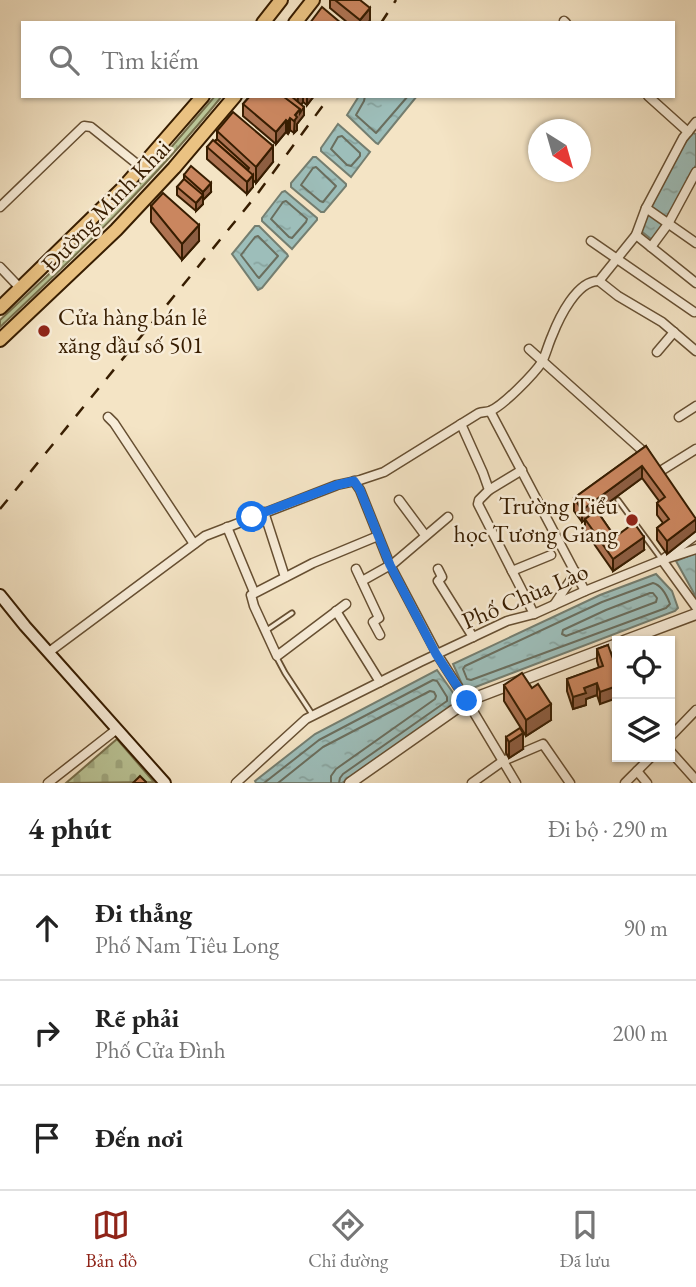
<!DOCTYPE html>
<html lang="vi">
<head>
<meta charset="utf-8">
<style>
	body { margin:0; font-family:"EB Garamond",serif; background:#f6f6f6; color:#222 }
	.controls { position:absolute; right:21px; bottom:21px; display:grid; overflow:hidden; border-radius:0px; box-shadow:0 2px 5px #0004 }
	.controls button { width:63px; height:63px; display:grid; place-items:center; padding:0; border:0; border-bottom:2px solid #e0e0e0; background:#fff; color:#222; font:35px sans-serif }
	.compass { position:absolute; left:528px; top:119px; width:63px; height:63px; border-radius:50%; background:#fff; box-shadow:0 2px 5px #0004; rotate:143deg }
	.stop { position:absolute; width:21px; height:21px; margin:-16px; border:5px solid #1a73e8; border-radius:50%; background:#fff }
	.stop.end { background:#1a73e8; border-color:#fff; box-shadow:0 2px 7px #0008 }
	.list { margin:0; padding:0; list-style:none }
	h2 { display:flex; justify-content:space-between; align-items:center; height:91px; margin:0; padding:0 28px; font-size:30px }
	h2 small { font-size:23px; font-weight:400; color:#767676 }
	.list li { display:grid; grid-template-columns:46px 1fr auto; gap:21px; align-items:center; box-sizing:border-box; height:105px; padding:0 28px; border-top:2px solid #e0e0e0 }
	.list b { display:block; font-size:26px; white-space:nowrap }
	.list p { margin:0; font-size:23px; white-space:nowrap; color:#767676 }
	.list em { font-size:23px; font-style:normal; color:#767676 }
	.icon { flex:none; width:38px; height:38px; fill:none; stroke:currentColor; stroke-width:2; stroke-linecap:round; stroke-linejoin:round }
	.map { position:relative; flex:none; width:696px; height:783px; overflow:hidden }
	.search { position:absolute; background:#fff; box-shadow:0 2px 5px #0004; left:21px; right:21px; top:21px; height:77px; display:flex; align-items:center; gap:18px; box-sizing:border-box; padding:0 24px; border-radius:0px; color:#767676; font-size:26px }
	.sheet { height:406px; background:#fff }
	nav { display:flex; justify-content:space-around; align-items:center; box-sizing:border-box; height:98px; border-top:2px solid #e0e0e0; background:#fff; font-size:19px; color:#767676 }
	nav a { display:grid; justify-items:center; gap:4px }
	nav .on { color:#8f2418 }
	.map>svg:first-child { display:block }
	.grass { fill:url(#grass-tufts); stroke:#78704c; stroke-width:2 }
	.cemetery { fill:url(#cemetery-stones); stroke:#78704c; stroke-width:2 }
	.water { fill:url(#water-ripples); stroke:#747e70; stroke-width:2 }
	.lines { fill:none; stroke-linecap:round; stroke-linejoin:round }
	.shore { stroke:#6a6e5e; stroke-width:2 }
	.service-casing { stroke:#664f32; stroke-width:7 }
	.minor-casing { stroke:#664f32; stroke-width:11 }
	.tertiary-casing { stroke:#664f32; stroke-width:13 }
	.secondary-casing { stroke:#371d01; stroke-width:14 }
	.primary-casing { stroke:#371d01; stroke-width:16 }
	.service { stroke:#f8edd9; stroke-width:3.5 }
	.minor { stroke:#f8edd9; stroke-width:8 }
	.tertiary { stroke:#f8edd9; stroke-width:10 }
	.secondary { stroke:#f8edd9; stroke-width:10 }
	.primary { stroke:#eac282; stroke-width:12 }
	.rail { stroke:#371d01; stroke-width:2.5; stroke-dasharray:12 12; stroke-linecap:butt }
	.wall { fill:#ae7352; stroke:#371d01; stroke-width:2 }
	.shaded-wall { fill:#8d5e42; stroke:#371d01; stroke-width:2 }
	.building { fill:#ca865f; stroke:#371d01; stroke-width:2 }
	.route { stroke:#1a73e8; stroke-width:9 }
	.poi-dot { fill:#8f2418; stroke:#f8edd9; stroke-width:2.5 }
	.labels { text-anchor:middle; stroke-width:5; stroke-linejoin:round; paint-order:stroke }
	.street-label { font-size:24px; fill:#371d01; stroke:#f8edd9 }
	.poi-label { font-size:24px; fill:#371d01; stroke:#f8edd9; text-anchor:start }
</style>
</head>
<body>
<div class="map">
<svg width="696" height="783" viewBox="0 0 696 783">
	<defs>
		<pattern id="grass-tufts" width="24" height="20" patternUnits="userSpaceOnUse" patternTransform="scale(1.75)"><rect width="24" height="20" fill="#bac496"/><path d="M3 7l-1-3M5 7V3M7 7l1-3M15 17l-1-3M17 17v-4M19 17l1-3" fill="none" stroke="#a0a880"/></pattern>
		<pattern id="cemetery-stones" width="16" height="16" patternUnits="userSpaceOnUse" patternTransform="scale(1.75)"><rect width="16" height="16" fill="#bac496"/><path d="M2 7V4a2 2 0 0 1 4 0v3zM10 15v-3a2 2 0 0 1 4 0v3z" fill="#a0a880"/></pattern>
		<pattern id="water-ripples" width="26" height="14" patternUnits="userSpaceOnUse" patternTransform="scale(1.75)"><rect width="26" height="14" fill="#9dbeba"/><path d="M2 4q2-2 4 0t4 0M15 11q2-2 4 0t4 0" fill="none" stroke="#88a39e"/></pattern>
	</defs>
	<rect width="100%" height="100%" fill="#f4e4c5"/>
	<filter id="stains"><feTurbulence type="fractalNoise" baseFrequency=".00286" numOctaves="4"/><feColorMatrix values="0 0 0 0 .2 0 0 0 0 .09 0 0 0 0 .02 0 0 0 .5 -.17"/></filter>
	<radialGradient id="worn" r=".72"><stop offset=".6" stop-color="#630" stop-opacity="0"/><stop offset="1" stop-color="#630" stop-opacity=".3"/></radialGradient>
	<!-- grass -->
	<path class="grass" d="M215,96H222C154,180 78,254 0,327V320L79,246L145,178Z"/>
	<!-- cemetery -->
	<path class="cemetery" d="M117,739L154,782L66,783Z"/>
	<!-- water -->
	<g class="water">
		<path d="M359,96H417L378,144L376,143L347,115Z"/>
		<path d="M338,124L370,152L351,177L321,151V148Z"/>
		<path d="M693,133L696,134V165L667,221L655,238L651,239L641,231L640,228L681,148Z"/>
		<path d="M313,157H316L346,184V186L324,212H321L291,187V183Z"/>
		<path d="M285,191L317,218V220L292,249L262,221V218L282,192Z"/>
		<path d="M255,226H259L287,254L288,256L262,288L258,290L232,254Z"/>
		<path d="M696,553V597L676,561Z"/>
		<path d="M656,574L672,591L678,608L675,611L465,691L453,664L600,595Z"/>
		<path d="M437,670L456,697L457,702L342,783H256L255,781L315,734Z"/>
	</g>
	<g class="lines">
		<!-- shore -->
		<g class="shore">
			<path d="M365,96L364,101L356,115L376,133L408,96"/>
			<path d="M342,136L360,153V156L351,166L347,165L331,149L338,137Z"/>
			<path d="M316,167L336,186L323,202L320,201L301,185L313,168Z"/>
			<path d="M286,201L307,219L306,222L292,238L289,237L271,219L283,202Z"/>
			<path d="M258,236L278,256L259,278L257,276L241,255L255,237Z"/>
			<path d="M653,583C661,585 667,596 670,604L666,608L471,680L467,679L463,669L465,666L602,602Z"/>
			<path d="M650,593H653L657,598L656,602L566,636L562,634L563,630L606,610Z"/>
			<path d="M264,783L319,740L433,680L437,681L447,697V701L343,774L340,778L339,783"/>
			<path d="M278,783L323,747L430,691L434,692L436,696L435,699L336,769L331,776V783"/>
		</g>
		<!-- service casing -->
		<g class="service-casing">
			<g id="service">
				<path d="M618,500L662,560"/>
				<path d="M267,630L292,613"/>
				<path d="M277,658L285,673L312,714"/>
			</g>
		</g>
		<!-- minor casing -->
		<g class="minor-casing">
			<g id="minor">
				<path d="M564,21L566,23"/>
				<path d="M648,96L688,132"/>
				<path d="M0,207L84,126L91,127L142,168"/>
				<path d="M646,208L696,243"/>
				<path d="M636,235L696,283"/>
				<path d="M591,241L694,312"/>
				<path d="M651,247L668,224L696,172"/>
				<path d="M0,267L20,288"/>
				<path d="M599,281L618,296L662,322L696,351"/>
				<path d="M529,349L644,452L648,458"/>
				<path d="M657,352L674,332"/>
				<path d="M490,411L585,591"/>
				<path d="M108,417L114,423L194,544"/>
				<path d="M679,417L696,406"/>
				<path d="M461,424L483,473L489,490L479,500L478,504L534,614"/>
				<path d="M659,472L696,449"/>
				<path d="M354,481L360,490L390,565L437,654L467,701L516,783"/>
				<path d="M489,490L522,470"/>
				<path d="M399,500L425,535"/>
				<path d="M264,512L285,577"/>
				<path d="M227,527L254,592"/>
				<path d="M696,535L662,560L696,607"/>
				<path d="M356,569L379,618L373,622L380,635"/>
				<path d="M438,569L442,577L438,581L473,637"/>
				<path d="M512,571L551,555"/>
				<path d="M362,581L394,563L448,517"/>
				<path d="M346,604L277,656L254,606L251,595L313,563L378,536"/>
				<path d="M554,605L576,572"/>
				<path d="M336,611L380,682"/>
				<path d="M49,652L205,536L337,485L360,480L384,472L479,413C482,412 486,412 490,411C503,406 534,374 542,362C546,354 548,345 552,336C559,318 577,280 599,281L636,235L646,208L683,138L696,122"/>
				<path d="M670,737L696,710"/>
				<path d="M670,751L696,780"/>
				<path d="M637,771L647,783"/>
				<path d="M48,783L117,729"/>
				<path d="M236,783L306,719L420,662L507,621L534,614L585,591L662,560L696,549"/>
				<path d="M472,783L503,761L543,744L570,783"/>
				<path d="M625,783L651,757"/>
			</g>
		</g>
		<!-- tertiary casing -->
		<g class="tertiary-casing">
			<g id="tertiary">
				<path d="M624,641L696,614"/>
				<path d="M350,783L467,701L617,644"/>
			</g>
		</g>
		<!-- secondary casing -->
		<g class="secondary-casing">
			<path id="secondary" d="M0,595L25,626L165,783"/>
		</g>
		<!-- primary casing -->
		<g class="primary-casing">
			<g id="primary">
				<path d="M263,23L281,0"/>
				<path d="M295,23L313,0"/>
				<path d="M0,308L123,188L203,96"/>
				<path d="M0,340L116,230L174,168L235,96"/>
			</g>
		</g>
		<!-- service -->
		<use href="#service" class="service"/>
		<!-- minor -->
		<use href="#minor" class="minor"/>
		<!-- tertiary -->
		<use href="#tertiary" class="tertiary"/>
		<!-- secondary -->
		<use href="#secondary" class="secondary"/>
		<!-- primary -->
		<use href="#primary" class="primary"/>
		<!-- rail -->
		<g class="rail">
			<path d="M381,23L396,0"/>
			<path d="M0,509L255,197L330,96"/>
		</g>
	</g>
	<!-- wall -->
	<g class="wall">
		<path d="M330,0H360L370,20L368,23H348L330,8Z"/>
		<path d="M250,96H314L307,105L303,102L301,105L304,115L297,124V130L294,133L290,130L288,134L286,132L276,144L243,116V104Z"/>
		<path d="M217,131L273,162L256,183L253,180V187L247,194L207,159V147L217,139Z"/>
		<path d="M184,175L211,192L203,200V204L196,211L177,195V187L184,180Z"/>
		<path d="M151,206L199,241L182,260L151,222Z"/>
		<path d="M646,446L696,531L667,554L657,540V528L663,523L657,515V503L659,501L642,478L597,511L615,537L644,550L613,571L585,531V519L582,522L574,511V498Z"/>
		<path d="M608,645L600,704L597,695L586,699V705L573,709L567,691V679L599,668L597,661V649Z"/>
		<path d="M504,685L532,688L551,720L526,736L504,701Z"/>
		<path d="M506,737L523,749L509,758L506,753Z"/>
	</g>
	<!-- shaded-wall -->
	<g class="shaded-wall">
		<path d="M370,8V20L368,23H360V20Z"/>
		<path d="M298,96H303V102L297,110Z"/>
		<path d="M307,96H314L307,105Z"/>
		<path d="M304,107V115L297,124V130L294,133L295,115L300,109Z"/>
		<path d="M290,118V130L288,134V122Z"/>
		<path d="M286,120V132L276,144V132Z"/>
		<path d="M273,146V162L256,183V167Z"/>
		<path d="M253,175V187L247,194V182Z"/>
		<path d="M211,183V192L203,200V192Z"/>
		<path d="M203,195V204L196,211V203Z"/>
		<path d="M199,225V241L182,260V244Z"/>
		<path d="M642,466V478L582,522V510Z"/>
		<path d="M696,519V531L667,554V541Z"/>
		<path d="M644,537V550L613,571V559Z"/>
		<path d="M615,676H617V698L600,704V692Z"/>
		<path d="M597,683V695L586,699V705L573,709V697L584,688Z"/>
		<path d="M551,704V720L526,736V720Z"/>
		<path d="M523,733V749L509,758V742Z"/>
	</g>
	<!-- building -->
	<g class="building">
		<path d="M335,0H360L370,8L360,20Z"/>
		<path d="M322,7L341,23H310Z"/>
		<path d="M250,96H284L300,109L295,115L297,117L294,121L290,118L288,122L286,120L276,132L243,104Z"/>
		<path d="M291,96L304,107L300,113V109L284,97Z"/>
		<path d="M233,112L273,146L256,167L217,131Z"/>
		<path d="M217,139L249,168L248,170L215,142Z"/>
		<path d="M213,140L253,175L247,182L207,147Z"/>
		<path d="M191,166L211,183L203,192L184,175Z"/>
		<path d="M184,179L203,195L196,203L177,187Z"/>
		<path d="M163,193L199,225L182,244L151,206Z"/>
		<path d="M646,446L696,519L667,541L657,528L669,519L657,503L665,497L642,466L582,510L574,498Z"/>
		<path d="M597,511L615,537L634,523L644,537L613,559L585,519Z"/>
		<path d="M608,645L617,670V676H615L617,686L600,692L597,683L584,688L586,693L573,697L567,679L603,666L597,649Z"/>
		<path d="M522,673L532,688L538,684L551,704L526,720L504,685Z"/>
		<path d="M520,728L523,733L509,742L506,737Z"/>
		<path d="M140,776L146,782V783H133Z"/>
	</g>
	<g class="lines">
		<!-- route -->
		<path class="route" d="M252,517L337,485L354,481L360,490L390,565L436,654L467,701"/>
	</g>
	<!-- markers -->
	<g class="poi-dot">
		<circle cx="44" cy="331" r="7"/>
		<circle cx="632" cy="520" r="7"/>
	</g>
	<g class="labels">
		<!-- street labels -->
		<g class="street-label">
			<text transform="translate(106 206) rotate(-46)" y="8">Đường Minh Khai</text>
			<text transform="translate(525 596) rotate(-23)" y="8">Phố Chùa Lào</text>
		</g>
		<!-- poi labels -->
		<g class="poi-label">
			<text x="58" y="325">Cửa hàng bán lẻ<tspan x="58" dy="28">xăng dầu số 501</tspan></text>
			<text x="618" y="514" text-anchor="end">Trường Tiểu<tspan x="618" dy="28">học Tương Giang</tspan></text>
		</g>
	</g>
	<rect width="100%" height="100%" filter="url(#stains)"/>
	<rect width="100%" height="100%" fill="url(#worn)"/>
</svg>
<div class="controls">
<button><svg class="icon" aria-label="locate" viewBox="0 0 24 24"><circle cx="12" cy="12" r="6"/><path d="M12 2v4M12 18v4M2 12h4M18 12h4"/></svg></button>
<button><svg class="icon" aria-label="layers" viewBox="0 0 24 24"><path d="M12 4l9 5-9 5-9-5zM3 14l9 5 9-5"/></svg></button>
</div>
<svg class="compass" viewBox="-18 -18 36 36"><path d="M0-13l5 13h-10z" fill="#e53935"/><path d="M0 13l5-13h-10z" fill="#767676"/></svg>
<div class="stop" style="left:252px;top:517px"></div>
<div class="stop end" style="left:467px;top:701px"></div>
<div class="search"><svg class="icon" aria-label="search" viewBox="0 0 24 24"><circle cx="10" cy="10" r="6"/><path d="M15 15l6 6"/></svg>Tìm kiếm</div>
</div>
<section class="sheet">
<h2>4 phút<small>Đi bộ · 290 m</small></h2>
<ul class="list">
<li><svg class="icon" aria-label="ahead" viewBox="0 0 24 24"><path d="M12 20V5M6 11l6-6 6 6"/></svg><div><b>Đi thẳng</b><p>Phố Nam Tiêu Long</p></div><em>90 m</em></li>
<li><svg class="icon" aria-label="right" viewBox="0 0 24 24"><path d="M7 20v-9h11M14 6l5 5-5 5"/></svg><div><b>Rẽ phải</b><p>Phố Cửa Đình</p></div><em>200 m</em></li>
<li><svg class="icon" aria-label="arrive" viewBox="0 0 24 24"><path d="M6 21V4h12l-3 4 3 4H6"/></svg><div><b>Đến nơi</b></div></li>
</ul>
</section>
<nav>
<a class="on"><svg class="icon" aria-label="map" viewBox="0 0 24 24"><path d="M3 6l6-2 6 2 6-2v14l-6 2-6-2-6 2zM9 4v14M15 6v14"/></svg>Bản đồ</a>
<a><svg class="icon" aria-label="directions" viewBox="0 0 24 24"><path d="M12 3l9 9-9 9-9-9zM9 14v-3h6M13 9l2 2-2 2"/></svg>Chỉ đường</a>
<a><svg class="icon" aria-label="saved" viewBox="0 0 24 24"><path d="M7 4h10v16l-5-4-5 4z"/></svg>Đã lưu</a>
</nav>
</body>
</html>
